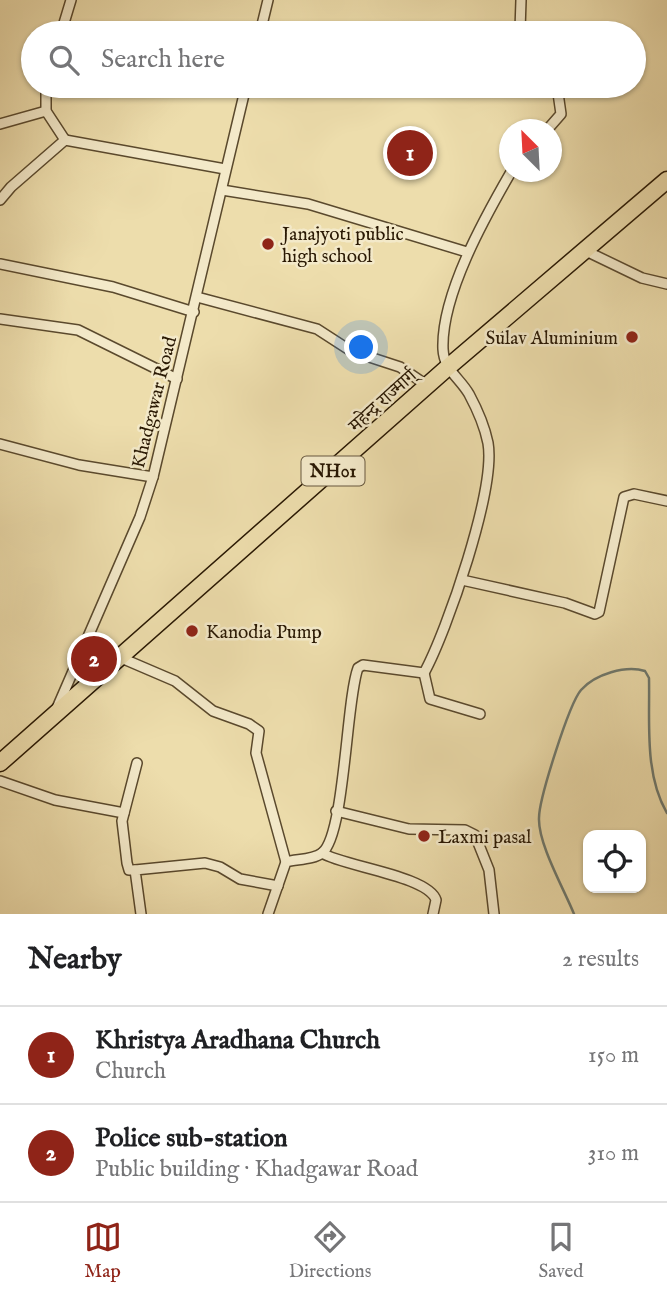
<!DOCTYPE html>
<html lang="en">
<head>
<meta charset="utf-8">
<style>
	body { margin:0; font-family:"IM FELL English","Noto Serif Devanagari",serif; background:#f6f6f6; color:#202124 }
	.controls { position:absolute; right:21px; bottom:21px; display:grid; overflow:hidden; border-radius:14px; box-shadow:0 2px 5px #0004 }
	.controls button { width:63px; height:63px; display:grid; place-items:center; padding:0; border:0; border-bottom:2px solid #e0e0e0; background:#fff; color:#202124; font:35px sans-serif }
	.compass { position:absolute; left:499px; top:119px; width:63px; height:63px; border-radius:50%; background:#fff; box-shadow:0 2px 5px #0004; rotate:336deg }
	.you { position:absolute; left:362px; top:348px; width:24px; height:24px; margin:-18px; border:5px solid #fff; border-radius:50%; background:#1a73e8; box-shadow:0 0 0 10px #1a73e833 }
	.badge { display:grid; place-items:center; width:46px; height:46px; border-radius:50%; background:#8f2418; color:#fff; font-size:23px; font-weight:700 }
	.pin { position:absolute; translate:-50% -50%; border:4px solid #fff; box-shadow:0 2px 7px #0006 }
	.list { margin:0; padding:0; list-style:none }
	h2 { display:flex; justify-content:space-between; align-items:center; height:91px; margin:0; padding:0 28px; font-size:30px }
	h2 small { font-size:23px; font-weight:400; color:#757577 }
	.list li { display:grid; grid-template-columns:46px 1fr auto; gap:21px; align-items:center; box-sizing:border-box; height:98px; padding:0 28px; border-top:2px solid #e0e0e0 }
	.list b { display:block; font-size:26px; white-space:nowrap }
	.list p { margin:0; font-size:23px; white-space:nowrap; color:#757577 }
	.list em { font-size:23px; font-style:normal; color:#757577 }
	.icon { flex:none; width:38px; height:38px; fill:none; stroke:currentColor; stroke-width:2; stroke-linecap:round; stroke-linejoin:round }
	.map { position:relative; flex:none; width:667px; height:914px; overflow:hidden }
	.search { position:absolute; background:#fff; box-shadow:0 2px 5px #0004; left:21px; right:21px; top:21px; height:77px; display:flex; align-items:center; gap:18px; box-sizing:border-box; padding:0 24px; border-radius:38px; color:#757577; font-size:26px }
	.sheet { height:287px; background:#fff }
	nav { display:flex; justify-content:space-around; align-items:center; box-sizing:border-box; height:98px; border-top:2px solid #e0e0e0; background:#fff; font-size:19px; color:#757577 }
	nav a { display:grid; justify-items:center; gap:4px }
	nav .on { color:#8f2418 }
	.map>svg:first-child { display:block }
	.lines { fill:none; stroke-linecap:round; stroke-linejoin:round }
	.stream { stroke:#6f796e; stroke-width:2.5 }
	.street-casing { stroke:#5a492d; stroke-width:12 }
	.highway-casing { stroke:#291803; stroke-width:19 }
	.street { stroke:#f3e9c9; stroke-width:9 }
	.highway { stroke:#edddac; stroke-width:16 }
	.poi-dot { fill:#8f2418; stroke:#f3e9c9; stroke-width:2.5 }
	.labels { text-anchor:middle; stroke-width:5; stroke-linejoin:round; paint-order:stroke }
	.shield { fill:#f3e9c9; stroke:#66573e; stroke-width:2 }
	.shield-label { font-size:18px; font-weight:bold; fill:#291803 }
	.poi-label { font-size:19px; fill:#291803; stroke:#f3e9c9; text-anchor:start }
	.street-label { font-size:19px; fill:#291803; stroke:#f3e9c9 }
</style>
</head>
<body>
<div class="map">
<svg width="667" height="914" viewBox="0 0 667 914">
	<rect width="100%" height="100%" fill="#edddac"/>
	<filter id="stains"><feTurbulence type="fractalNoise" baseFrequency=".00286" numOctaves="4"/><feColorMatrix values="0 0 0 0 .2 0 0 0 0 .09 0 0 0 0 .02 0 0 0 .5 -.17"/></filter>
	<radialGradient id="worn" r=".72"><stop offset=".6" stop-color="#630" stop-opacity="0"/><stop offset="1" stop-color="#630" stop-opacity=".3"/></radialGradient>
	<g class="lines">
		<!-- stream -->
		<path class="stream" d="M574,914C564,889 538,844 539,818C539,799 569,704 581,690C595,674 626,665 645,671L649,678C650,721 644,774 667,813"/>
		<!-- street casing -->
		<g class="street-casing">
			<g id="street">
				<path d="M521,0L520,30L523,33"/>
				<path d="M61,33L71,0"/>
				<path d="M260,33L268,0"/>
				<path d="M46,86V111L65,140"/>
				<path d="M0,124L46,111"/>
				<path d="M547,130L561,114L557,86"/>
				<path d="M222,190L308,204L467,252"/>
				<path d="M0,200L11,187L65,140L225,169"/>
				<path d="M586,251L642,278L667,284"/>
				<path d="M0,264L113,287L194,312"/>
				<path d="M197,297L317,329L351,351L400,367L428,386"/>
				<path d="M0,319L78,330L177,379"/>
				<path d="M0,444L79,465L153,477"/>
				<path d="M462,580L565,603L595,614L599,612L624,497L634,494L667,501"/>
				<path d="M119,657L175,681L213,711L249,724L259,731L256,753L286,862"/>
				<path d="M424,673L430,699L480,714"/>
				<path d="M57,708L140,517L153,477L246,86"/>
				<path d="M0,781L55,800L124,813"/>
				<path d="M336,811L409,829L465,830L475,835L489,870L494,914"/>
				<path d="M322,853C342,866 429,876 436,900L433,914"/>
				<path d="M135,870H129L127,863L122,821L137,763"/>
				<path d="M141,914L135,870L205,863L220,867L240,879L278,886"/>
				<path d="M268,914L286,862C296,859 313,860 322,853C345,835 346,700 358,668L363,665L424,673C447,631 496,489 488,443C485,428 476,407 469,394C459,377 444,370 443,349C441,295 485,217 511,172"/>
			</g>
		</g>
		<!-- highway casing -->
		<g class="highway-casing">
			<path id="highway" d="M0,763L447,368L667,180"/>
		</g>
		<!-- street -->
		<use href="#street" class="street"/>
		<!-- highway -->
		<use href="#highway" class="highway"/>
	</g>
	<!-- markers -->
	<g class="poi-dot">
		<circle cx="268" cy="244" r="7"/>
		<circle cx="632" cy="337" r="7"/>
		<circle cx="192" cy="631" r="7"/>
		<circle cx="424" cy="836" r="7"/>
	</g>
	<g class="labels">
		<!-- shield labels -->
		<rect class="shield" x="301.5" y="456.5" width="63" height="29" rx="5"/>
		<g class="shield-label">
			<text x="333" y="477">NH01</text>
		</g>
		<!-- poi labels -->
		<g class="poi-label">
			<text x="282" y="240">Janajyoti public<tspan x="282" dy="22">high school</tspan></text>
			<text x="618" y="344" text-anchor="end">Sulav Aluminium</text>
			<text x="206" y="638">Kanodia Pump</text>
			<text x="438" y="843">Laxmi pasal</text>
		</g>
		<!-- street labels -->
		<g class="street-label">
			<text transform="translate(382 400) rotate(-42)" y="7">महेन्द्र राज्मार्ग्</text>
			<text transform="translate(153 402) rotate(-76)" y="7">Khadgawar Road</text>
		</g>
	</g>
	<rect width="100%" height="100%" filter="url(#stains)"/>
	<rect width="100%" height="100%" fill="url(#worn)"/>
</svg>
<div class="controls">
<button><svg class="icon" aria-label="locate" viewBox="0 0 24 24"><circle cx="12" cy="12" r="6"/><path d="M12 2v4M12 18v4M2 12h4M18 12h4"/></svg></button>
</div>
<svg class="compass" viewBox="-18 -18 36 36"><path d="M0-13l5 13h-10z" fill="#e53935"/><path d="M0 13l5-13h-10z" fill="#757577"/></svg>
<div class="you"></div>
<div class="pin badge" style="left:410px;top:153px">1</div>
<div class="pin badge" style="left:94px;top:659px">2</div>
<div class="search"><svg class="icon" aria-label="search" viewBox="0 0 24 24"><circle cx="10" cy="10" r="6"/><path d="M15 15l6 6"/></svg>Search here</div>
</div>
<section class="sheet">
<h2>Nearby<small>2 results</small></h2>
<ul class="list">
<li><span class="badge">1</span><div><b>Khristya Aradhana Church</b><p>Church</p></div><em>150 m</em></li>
<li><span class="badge">2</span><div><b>Police sub-station</b><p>Public building · Khadgawar Road</p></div><em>310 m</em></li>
</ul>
</section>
<nav>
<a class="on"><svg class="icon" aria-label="map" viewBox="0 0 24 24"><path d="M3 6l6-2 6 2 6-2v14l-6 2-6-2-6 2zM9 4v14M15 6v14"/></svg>Map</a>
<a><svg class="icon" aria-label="directions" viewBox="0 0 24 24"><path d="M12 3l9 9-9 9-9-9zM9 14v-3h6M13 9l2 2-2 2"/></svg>Directions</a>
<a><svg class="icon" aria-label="saved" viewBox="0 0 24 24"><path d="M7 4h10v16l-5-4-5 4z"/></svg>Saved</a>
</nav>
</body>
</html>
